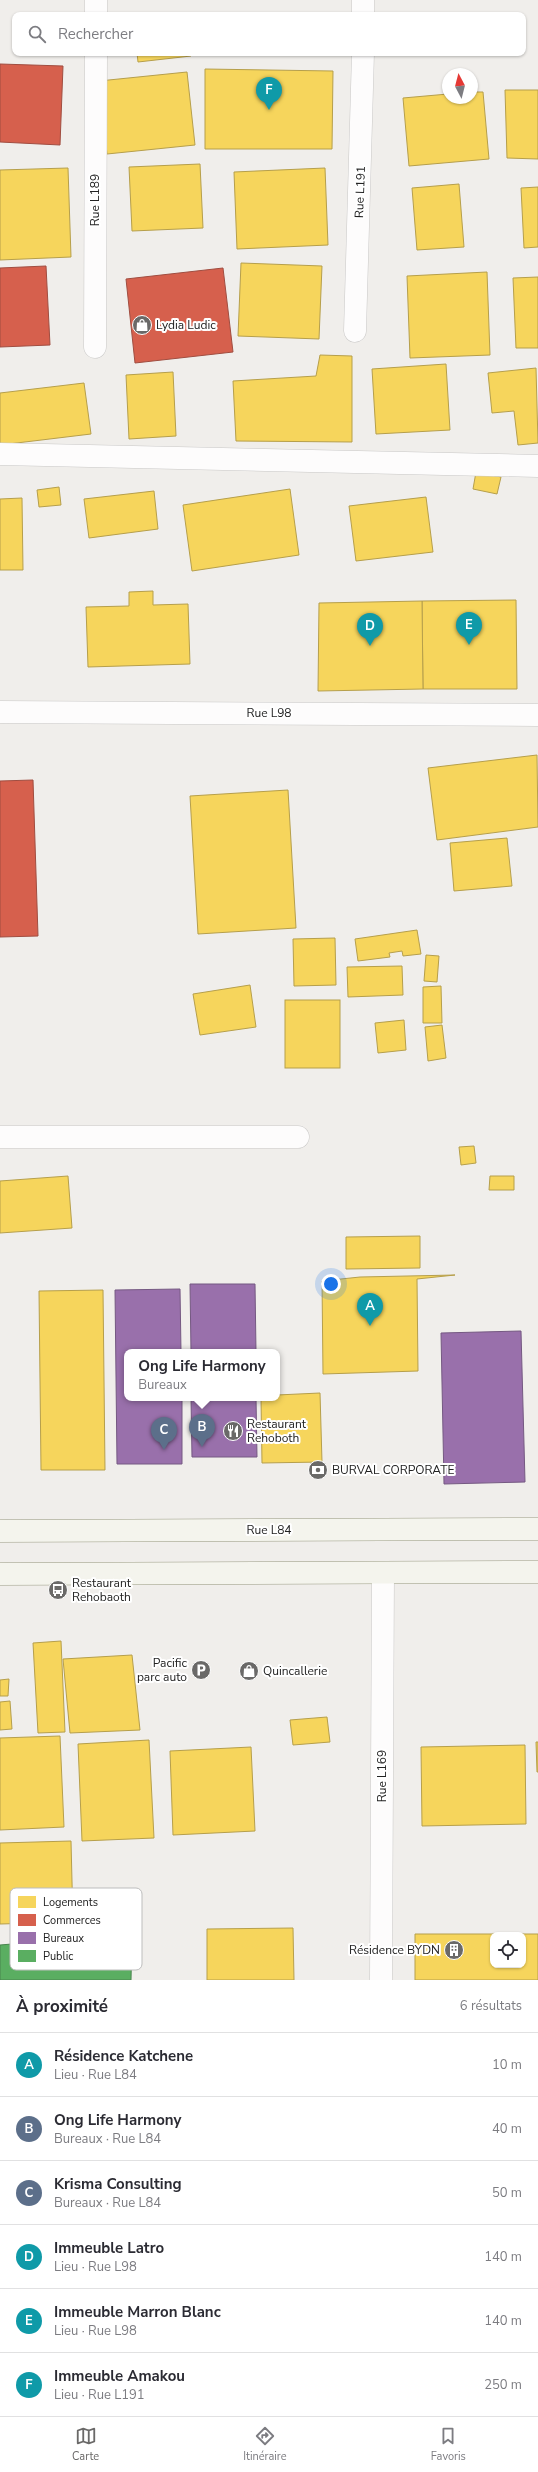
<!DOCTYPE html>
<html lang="fr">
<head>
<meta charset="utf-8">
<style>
	body { margin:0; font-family:"Nunito Sans",sans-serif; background:#f2f2f3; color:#2b2b33 }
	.controls { position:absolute; right:12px; bottom:12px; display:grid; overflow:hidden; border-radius:8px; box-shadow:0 1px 3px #0004 }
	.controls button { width:36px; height:36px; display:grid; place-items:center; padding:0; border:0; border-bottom:1px solid #e1e1e2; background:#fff; color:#2b2b33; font:20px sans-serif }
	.compass { position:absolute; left:442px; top:68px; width:36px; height:36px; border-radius:50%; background:#fff; box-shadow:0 1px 3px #0004; rotate:353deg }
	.you { position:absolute; left:331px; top:1284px; width:14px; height:14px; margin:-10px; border:3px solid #fff; border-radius:50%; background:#1a73e8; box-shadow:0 0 0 6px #1a73e833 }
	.badge { display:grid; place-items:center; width:26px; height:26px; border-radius:50%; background:#6a6968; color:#fff; font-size:13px; font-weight:700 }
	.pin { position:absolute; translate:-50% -33px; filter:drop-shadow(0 1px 2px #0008) }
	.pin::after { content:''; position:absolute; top:21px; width:14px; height:12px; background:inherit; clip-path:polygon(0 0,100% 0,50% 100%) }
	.popup { position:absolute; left:124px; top:1349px; width:156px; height:52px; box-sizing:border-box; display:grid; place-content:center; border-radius:8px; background:#fff; filter:drop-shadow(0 1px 3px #0005); font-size:13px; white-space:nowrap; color:#7c7c81 }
	.popup b { font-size:15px; color:#2b2b33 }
	.popup::after { content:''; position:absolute; left:50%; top:100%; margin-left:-8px; border:8px solid transparent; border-top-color:#fff }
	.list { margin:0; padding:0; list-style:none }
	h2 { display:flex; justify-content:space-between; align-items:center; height:52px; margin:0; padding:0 16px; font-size:17px }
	h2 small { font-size:13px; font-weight:400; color:#7c7c81 }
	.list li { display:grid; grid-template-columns:26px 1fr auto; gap:12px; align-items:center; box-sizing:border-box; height:64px; padding:0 16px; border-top:1px solid #e1e1e2 }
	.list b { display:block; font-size:15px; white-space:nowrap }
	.list p { margin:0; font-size:13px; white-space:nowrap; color:#7c7c81 }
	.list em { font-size:13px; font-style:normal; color:#7c7c81 }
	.icon { flex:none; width:22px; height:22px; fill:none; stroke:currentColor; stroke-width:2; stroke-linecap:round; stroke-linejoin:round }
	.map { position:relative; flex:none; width:538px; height:1980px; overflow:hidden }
	.search { position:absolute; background:#fff; box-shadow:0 1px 3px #0004; left:12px; right:12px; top:12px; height:44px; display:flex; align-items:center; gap:10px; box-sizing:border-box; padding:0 14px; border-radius:8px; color:#7c7c81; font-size:15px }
	.sheet { height:436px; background:#fff }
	nav { display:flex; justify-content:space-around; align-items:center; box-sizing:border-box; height:56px; border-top:1px solid #e1e1e2; background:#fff; font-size:11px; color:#7c7c81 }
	nav a { display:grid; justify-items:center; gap:2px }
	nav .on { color:#6a6968 }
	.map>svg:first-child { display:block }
	.homes { fill:#f6d55c; stroke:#b69f4b; fill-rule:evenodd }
	.shops { fill:#d6604d; stroke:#a04d40 }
	.offices { fill:#9970ab; stroke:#755982 }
	.public { fill:#5aae61; stroke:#49844e }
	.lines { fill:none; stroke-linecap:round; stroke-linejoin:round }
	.street-casing { stroke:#c9c8c7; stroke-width:23 }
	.secondary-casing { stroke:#999a82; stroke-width:23 }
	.street { stroke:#fdfcfc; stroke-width:22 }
	.secondary { stroke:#f4f4ed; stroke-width:22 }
	.labels { text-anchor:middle; stroke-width:4; stroke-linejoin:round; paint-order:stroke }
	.street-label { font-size:12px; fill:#222; stroke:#fff }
	.poi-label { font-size:12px; fill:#222; stroke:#fff; text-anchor:start }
	.key { fill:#fff; stroke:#bdbdbd; stroke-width:1 }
	.key-label { font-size:11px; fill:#222 }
</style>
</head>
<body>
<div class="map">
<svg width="538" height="1980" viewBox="0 0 538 1980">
	<rect width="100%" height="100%" fill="#f0eeeb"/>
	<!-- homes -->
	<g class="homes">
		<path d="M137,53H191V56L138,62Z"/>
		<path d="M205,69L333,71L332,149H205Z"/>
		<path d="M187,72L195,145L107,154L99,81Z"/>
		<path d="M505,90H538V159L507,158Z"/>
		<path d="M472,92H483L489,159L409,166L403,98L448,94V98H472Z"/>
		<path d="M200,164L203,228L132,231L129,167Z"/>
		<path d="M68,168L71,257L0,260V170Z"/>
		<path d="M325,168L328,245L237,249L234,172Z"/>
		<path d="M459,184L464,247L417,250L412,188Z"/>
		<path d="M538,187V247L524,248L521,188Z"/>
		<path d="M241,263L322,266L319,339L238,336Z"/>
		<path d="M487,272L490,355L410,358L407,276Z"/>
		<path d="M538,277V348H516L513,278Z"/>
		<path d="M320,355L352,356V442L236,441L233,381L316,376Z"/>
		<path d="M446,364L450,430L376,434L372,369Z"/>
		<path d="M536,368L538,443L518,445L514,411L492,413L488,373Z"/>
		<path d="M173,372L176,436L129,439L126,375Z"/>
		<path d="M84,383L91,434L0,445V393Z"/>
		<path d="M476,472L501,477L497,494L473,489Z"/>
		<path d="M59,487L61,505L39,507L37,490Z"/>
		<path d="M290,489L299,555L192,571L183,505Z"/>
		<path d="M154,491L158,529L89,538L84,499Z"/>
		<path d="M426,497L433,552L356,561L349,506Z"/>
		<path d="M22,498L23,570H0V499Z"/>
		<path d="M153,591V605L188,604L190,664L88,667L86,607L129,606V592Z"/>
		<path d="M516,600L517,689H423L422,601Z"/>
		<path d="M422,601L423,689L318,691L319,603Z"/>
		<path d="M537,755L538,827L437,840L428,768Z"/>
		<path d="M288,790L296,928L198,934L190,796Z"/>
		<path d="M507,838L512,886L454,891L450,843Z"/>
		<path d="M417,930L421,954L403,956L402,951L389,953L390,957L358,961L355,939Z"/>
		<path d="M335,938L336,985L294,986L293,939Z"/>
		<path d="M426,955L439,956L437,982L424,981Z"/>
		<path d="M402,966L403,995L348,997L347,967Z"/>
		<path d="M250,985L256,1027L200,1035L193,994Z"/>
		<path d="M441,986L442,1023H423V987Z"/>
		<rect x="285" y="1000" width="55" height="68"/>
		<path d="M404,1020L406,1050L378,1053L375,1023Z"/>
		<path d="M442,1025L446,1058L428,1061L425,1027Z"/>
		<path d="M474,1146L476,1163L461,1165L459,1147Z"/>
		<path d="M68,1176L72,1228L0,1233V1181Z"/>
		<path d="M490,1176H514V1190H489Z"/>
		<path d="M420,1236V1268L346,1269V1237Z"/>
		<path d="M455,1275L417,1279L418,1371L323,1374L322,1281L360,1277Z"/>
		<path d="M103,1290L105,1470H41L39,1291Z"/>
		<path d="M320,1393L322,1462L262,1463L261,1398H277V1395Z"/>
		<path d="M61,1641L65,1732L38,1733L33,1643Z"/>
		<path d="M132,1655L140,1730L70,1733L63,1659Z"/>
		<path d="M9,1679L8,1696H0V1680Z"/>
		<path d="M10,1701L12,1729L0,1730V1702Z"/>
		<path d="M327,1717L330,1742L293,1745L290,1720Z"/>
		<path d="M60,1736L64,1827L0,1830V1738Z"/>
		<path d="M149,1740L154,1838L82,1841L78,1744Z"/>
		<path d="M536,1742H538V1772H537Z"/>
		<path d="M525,1745L526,1824L422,1826L421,1747Z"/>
		<path d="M251,1747L255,1831L173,1835L170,1751Z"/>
		<path d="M71,1841L73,1922L0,1924V1843Z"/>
		<path d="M293,1928L294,1980H207V1929Z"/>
		<path d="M415,1934H538V1980H415ZM493,1935H523V1965H493Z"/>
	</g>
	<!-- shops -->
	<g class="shops">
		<path d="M0,64L63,66L60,145L0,142Z"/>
		<path d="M46,266L50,345L0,347V268Z"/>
		<path d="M223,268L233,352L135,363L126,279Z"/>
		<path d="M33,780L38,936L0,937V781Z"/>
	</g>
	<!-- offices -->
	<g class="offices">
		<path d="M190,1284H255L256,1352H191Z"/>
		<path d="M180,1289L181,1352H127V1398H182V1464H117L115,1290Z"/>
		<path d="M521,1331L525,1482L444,1484L441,1333Z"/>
		<path d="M191,1398H256L257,1457H192Z"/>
	</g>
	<!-- public -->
	<path class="public" d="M132,1934L131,1980H0V1945Z"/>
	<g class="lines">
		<!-- street casing -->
		<g class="street-casing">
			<g id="street">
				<path d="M96,15V0"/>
				<path d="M363,15V0"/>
				<path d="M355,331L363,53"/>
				<path d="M95,347L96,53"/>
				<path d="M0,454L538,466"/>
				<path d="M0,712L538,715"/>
				<path d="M0,1137H298"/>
				<path d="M381,1980L383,1573"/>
			</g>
		</g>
		<!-- secondary casing -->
		<g class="secondary-casing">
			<g id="secondary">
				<path d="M0,1531L538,1529"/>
				<path d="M0,1574L538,1572"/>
			</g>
		</g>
		<!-- street -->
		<use href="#street" class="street"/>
		<!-- secondary -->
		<use href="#secondary" class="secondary"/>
	</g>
	<!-- icons -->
	<defs>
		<g id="shop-disc" transform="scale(1)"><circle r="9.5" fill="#6a6968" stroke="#fff"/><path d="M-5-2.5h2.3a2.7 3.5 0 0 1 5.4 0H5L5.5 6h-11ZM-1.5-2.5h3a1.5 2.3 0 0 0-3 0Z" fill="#fff"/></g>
		<g id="restaurant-disc" transform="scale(1)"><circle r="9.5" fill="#6a6968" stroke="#fff"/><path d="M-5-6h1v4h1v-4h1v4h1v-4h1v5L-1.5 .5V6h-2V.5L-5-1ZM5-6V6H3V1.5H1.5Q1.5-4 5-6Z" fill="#fff"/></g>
		<g id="bank-disc" transform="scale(1)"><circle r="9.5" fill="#6a6968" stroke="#fff"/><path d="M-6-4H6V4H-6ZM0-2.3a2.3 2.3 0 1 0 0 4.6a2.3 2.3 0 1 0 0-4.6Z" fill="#fff"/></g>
		<g id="bus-disc" transform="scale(1)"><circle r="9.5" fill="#6a6968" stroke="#fff"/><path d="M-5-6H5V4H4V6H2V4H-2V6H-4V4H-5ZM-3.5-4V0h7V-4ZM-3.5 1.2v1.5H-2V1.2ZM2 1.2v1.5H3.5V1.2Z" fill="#fff"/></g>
		<g id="parking-disc" transform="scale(1)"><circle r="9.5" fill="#6a6968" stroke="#fff"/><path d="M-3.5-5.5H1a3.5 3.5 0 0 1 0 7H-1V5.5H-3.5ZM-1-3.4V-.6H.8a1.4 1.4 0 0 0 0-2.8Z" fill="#fff"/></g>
		<g id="building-disc" transform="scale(1)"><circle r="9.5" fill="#6a6968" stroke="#fff"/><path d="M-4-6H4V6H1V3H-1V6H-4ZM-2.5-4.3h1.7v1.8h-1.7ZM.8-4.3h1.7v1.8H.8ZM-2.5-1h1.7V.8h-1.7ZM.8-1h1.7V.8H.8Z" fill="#fff"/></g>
	</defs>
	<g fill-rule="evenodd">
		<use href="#shop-disc" x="142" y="325"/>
		<use href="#restaurant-disc" x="233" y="1431"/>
		<use href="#bank-disc" x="318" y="1470"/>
		<use href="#bus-disc" x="58" y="1590"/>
		<use href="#parking-disc" x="201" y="1670"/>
		<use href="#shop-disc" x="249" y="1671"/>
		<use href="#building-disc" x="454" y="1950"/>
	</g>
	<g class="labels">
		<!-- street labels -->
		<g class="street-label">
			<text transform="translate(360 192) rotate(-88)" y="4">Rue L191</text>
			<text transform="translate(95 200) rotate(-90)" y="4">Rue L189</text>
			<text x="269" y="717">Rue L98</text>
			<text x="269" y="1534">Rue L84</text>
			<text transform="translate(382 1776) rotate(-90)" y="4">Rue L169</text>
		</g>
		<!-- poi labels -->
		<g class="poi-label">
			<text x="156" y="329">Lydia Ludic</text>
			<text x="247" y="1428">Restaurant<tspan x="247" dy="14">Rehoboth</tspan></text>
			<text x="332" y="1474">BURVAL CORPORATE</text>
			<text x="72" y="1587">Restaurant<tspan x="72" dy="14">Rehobaoth</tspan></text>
			<text x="187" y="1667" text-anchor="end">Pacific<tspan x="187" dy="14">parc auto</tspan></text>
			<text x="263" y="1675">Quincallerie</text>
			<text x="440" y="1954" text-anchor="end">Résidence BYDN</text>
		</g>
	</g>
	<!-- legend -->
	<rect x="10" y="1888" width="132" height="82" rx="6" class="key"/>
	<rect x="18" y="1896" width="18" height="12" fill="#f6d55c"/>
	<rect x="18" y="1914" width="18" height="12" fill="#d6604d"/>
	<rect x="18" y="1932" width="18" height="12" fill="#9970ab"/>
	<rect x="18" y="1950" width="18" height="12" fill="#5aae61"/>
	<g class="key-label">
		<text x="43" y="1906">Logements</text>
		<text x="43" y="1924">Commerces</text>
		<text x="43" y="1942">Bureaux</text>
		<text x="43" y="1960">Public</text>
	</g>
</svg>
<div class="controls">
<button><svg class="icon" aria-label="locate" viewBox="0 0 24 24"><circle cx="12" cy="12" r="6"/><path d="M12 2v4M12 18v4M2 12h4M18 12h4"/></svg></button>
</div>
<svg class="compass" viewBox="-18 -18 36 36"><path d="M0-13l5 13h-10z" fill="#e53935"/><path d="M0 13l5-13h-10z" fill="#7c7c81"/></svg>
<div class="you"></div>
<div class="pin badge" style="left:370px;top:1326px;background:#0f9aa8">A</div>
<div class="pin badge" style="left:202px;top:1447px;background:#5c6f8a">B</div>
<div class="popup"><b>Ong Life Harmony</b>Bureaux</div>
<div class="pin badge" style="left:164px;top:1450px;background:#5c6f8a">C</div>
<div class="pin badge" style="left:370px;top:646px;background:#0f9aa8">D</div>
<div class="pin badge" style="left:469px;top:645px;background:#0f9aa8">E</div>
<div class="pin badge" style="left:269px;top:110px;background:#0f9aa8">F</div>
<div class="search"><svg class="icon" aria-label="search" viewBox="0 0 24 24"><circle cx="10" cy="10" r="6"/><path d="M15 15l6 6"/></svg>Rechercher</div>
</div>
<section class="sheet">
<h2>À proximité<small>6 résultats</small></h2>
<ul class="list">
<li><span class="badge" style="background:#0f9aa8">A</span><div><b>Résidence Katchene</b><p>Lieu · Rue L84</p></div><em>10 m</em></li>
<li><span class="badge" style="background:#5c6f8a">B</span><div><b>Ong Life Harmony</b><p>Bureaux · Rue L84</p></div><em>40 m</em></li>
<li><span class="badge" style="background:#5c6f8a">C</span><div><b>Krisma Consulting</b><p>Bureaux · Rue L84</p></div><em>50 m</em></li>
<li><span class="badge" style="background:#0f9aa8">D</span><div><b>Immeuble Latro</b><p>Lieu · Rue L98</p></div><em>140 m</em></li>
<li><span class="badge" style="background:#0f9aa8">E</span><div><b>Immeuble Marron Blanc</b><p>Lieu · Rue L98</p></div><em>140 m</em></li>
<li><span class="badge" style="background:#0f9aa8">F</span><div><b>Immeuble Amakou</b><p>Lieu · Rue L191</p></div><em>250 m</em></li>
</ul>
</section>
<nav>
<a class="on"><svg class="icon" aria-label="map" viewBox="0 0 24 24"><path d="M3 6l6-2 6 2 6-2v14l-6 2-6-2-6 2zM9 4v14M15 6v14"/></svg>Carte</a>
<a><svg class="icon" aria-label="directions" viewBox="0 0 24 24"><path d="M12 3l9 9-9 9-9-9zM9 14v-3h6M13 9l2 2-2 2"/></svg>Itinéraire</a>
<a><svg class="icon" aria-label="saved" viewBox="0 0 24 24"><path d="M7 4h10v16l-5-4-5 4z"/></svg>Favoris</a>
</nav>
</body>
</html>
